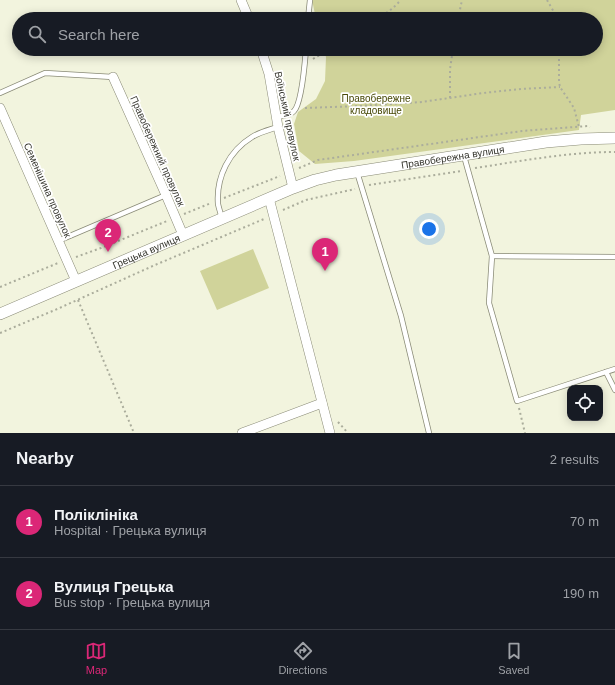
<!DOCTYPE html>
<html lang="en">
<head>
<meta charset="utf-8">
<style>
	body { margin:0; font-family:Helvetica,sans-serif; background:#242831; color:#f1f3f6 }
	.controls { position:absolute; right:12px; bottom:12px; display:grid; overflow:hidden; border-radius:8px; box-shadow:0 2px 10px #0003 }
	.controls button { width:36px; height:36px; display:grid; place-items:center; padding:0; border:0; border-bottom:1px solid #363941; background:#171b24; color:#f1f3f6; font:20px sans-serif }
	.you { position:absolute; left:429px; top:229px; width:14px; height:14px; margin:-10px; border:3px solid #fff; border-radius:50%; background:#1a73e8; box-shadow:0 0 0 6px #1a73e833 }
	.badge { display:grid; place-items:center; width:26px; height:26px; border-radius:50%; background:#db2777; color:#fff; font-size:13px; font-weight:700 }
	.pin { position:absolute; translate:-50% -33px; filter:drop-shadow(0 1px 2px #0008) }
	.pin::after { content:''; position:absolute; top:21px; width:14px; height:12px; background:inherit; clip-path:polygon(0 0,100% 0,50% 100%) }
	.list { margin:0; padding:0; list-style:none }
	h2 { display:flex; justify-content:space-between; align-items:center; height:52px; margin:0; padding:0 16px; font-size:17px }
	h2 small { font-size:13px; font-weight:400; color:#9ea1a6 }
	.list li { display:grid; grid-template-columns:26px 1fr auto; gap:12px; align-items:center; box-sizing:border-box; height:72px; padding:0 16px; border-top:1px solid #363941 }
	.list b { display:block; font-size:15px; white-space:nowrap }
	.list p { margin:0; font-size:13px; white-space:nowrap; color:#9ea1a6 }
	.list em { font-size:13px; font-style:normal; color:#9ea1a6 }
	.icon { flex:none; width:22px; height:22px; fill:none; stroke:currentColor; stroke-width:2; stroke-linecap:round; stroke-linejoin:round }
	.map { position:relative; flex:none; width:615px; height:433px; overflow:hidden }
	.search { position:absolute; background:#171b24; box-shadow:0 2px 10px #0003; left:12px; right:12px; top:12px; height:44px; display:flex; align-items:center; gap:10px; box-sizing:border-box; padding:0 14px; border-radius:22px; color:#9ea1a6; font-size:15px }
	.sheet { height:196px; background:#171b24 }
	nav { display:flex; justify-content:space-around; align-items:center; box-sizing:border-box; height:56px; border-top:1px solid #363941; background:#171b24; font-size:11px; color:#9ea1a6 }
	nav a { display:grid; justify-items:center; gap:2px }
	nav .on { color:#db2777 }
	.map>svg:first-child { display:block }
	.green { fill:#d0d39a }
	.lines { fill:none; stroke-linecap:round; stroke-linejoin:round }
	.service-casing { stroke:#898a76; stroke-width:6 }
	.minor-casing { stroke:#898a76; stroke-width:10 }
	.tertiary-casing { stroke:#898a76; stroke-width:12 }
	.path { stroke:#abad9c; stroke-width:2; stroke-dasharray:2 3; stroke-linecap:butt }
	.service { stroke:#fff; stroke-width:4.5 }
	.minor { stroke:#fff; stroke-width:9 }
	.tertiary { stroke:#fff; stroke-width:11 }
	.labels { text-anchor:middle; stroke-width:3.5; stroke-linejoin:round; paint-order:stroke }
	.park-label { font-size:10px; fill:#484907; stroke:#fff }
	.street-label { font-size:10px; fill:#36362e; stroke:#fff }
</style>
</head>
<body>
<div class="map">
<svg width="615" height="433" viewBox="0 0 615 433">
	<rect width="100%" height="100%" fill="#f2f4de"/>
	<!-- green -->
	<g class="green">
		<path d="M312,0H615V110L581,115L579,130L354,161L315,164L299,151L294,124L298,112L316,99L325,81L326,57L323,49H596V19H316Z"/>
		<path d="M253,249L269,288L217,310L200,271Z"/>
	</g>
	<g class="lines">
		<!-- service casing -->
		<g class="service-casing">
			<g id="service">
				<path d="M308,19L310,0"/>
				<path d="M0,93L45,73L113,77"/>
				<path d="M276,117C282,116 290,116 294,111C302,103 305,61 306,49"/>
				<path d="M464,156L492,256L489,303L517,401L615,369"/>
				<path d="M357,172L401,316L429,433"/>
				<path d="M222,219C221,214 219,209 218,204C216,177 229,151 252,137C260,132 269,130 278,127"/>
				<path d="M58,241L166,195"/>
				<path d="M492,256L615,257"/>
				<path d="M606,372L615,390"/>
			</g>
		</g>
		<!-- minor casing -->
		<g class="minor-casing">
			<g id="minor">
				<path d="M241,0L249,19"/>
				<path d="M261,49L269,74L278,127L293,188"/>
				<path d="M113,77L166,195L183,235"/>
				<path d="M0,108L76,281"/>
				<path d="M269,198L330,433"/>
				<path d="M242,433L322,403"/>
			</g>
		</g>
		<!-- tertiary casing -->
		<g class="tertiary-casing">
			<g id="tertiary">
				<path id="s1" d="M0,314L293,188L315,180L336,175L546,142L581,139L615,138"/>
			</g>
		</g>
		<!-- path -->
		<g class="path">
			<path d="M547,0L558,19"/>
			<path d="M378,19L393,8L401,0"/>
			<path d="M458,19L462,0"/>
			<path d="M559,49V82L560,87L574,108L579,127"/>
			<path d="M313,59L329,49"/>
			<path d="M450,98V69L453,49"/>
			<path d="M305,108L359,106L422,102L483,93L521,89L560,87"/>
			<path d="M299,168L318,160L522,131L588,126L590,127"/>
			<path d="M475,168C522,161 568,152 615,152"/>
			<path d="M369,185L461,171"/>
			<path d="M224,198L280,176"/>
			<path d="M283,210L306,200L355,189"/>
			<path d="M184,214L211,203"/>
			<path d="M76,257L101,248L167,221"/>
			<path d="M0,287L58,263"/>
			<path d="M78,300L134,433"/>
			<path d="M0,333L55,310L155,265L264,219"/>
			<path d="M519,408L525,433"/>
			<path d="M338,422L348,433"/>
		</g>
		<!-- service -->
		<use href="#service" class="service"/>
		<!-- minor -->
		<use href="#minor" class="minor"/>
		<!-- tertiary -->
		<use href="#tertiary" class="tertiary"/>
	</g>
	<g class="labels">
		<!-- park labels -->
		<g class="park-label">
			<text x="376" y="102">Правобережне<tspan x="376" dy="12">кладовище</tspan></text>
		</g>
		<!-- street labels -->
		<g class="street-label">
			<text transform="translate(288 116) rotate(78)" y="4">Воїнський провулок</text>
			<text transform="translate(158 151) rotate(66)" y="4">Правобережний провулок</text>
			<text dy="4" stroke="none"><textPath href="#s1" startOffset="482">Правобережна вулиця</textPath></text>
			<text transform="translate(48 190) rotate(66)" y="4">Семенішина провулок</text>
			<text dy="4" stroke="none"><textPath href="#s1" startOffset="159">Грецька вулиця</textPath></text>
		</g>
	</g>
</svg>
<div class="controls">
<button><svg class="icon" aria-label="locate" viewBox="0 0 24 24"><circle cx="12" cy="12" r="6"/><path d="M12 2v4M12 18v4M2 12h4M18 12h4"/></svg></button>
</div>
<div class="you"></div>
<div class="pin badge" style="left:325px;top:271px">1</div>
<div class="pin badge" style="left:108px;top:252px">2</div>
<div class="search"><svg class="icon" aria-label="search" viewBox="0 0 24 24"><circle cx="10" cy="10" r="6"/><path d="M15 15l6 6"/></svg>Search here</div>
</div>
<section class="sheet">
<h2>Nearby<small>2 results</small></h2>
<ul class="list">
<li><span class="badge">1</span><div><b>Поліклініка</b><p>Hospital · Грецька вулиця</p></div><em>70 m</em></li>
<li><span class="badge">2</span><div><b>Вулиця Грецька</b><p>Bus stop · Грецька вулиця</p></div><em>190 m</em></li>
</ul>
</section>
<nav>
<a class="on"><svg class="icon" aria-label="map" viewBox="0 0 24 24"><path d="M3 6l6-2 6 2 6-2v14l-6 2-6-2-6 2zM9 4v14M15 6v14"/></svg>Map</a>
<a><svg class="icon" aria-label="directions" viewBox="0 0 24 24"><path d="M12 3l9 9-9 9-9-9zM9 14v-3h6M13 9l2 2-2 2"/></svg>Directions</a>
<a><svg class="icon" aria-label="saved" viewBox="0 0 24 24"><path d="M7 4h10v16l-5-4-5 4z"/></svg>Saved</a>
</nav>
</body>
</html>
